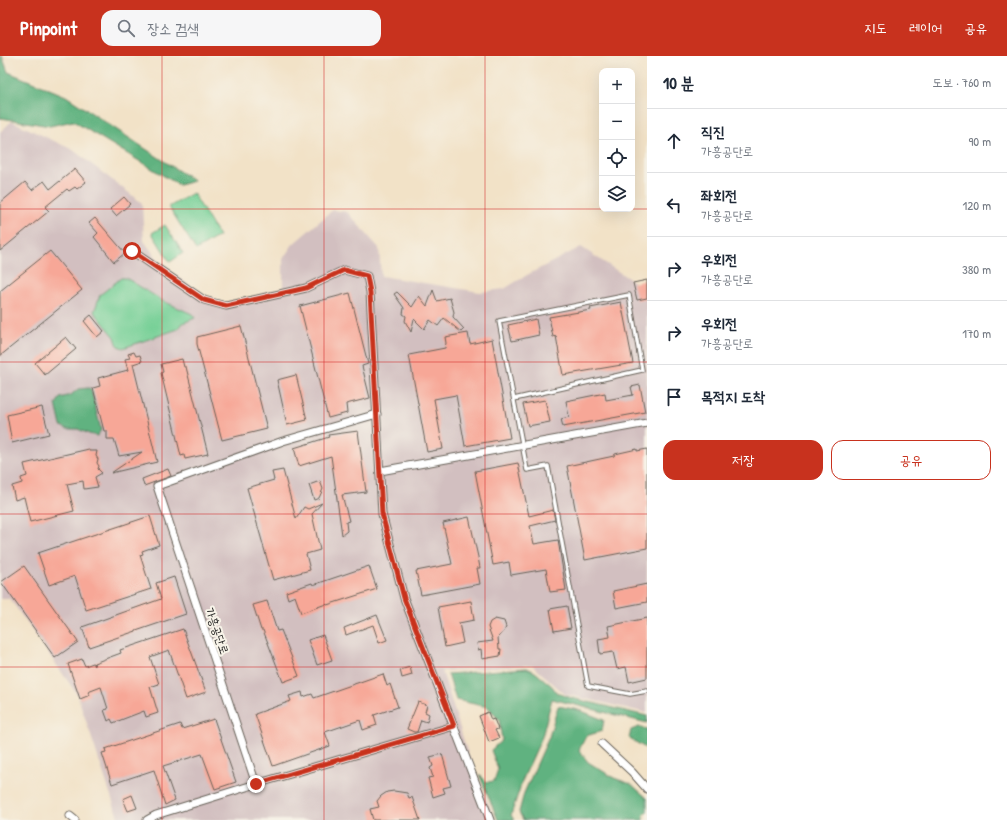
<!DOCTYPE html>
<html lang="ko">
<head>
<meta charset="utf-8">
<style>
	body { margin:0; font-family:"Patrick Hand","Poor Story",sans-serif; background:#f6f6f7; color:#1f2937 }
	.controls { position:absolute; right:12px; top:12px; display:grid; overflow:hidden; border-radius:8px; box-shadow:0 4px 16px #0002 }
	.controls button { width:36px; height:36px; display:grid; place-items:center; padding:0; border:0; border-bottom:1px solid #e0e1e3; background:#fff; color:#1f2937; font:20px sans-serif }
	.stop { position:absolute; width:12px; height:12px; margin:-9px; border:3px solid #c8321e; border-radius:50%; background:#fff }
	.stop.end { background:#c8321e; border-color:#fff; box-shadow:0 1px 4px #0008 }
	.list { margin:0; padding:0; list-style:none }
	h2 { display:flex; justify-content:space-between; align-items:center; height:52px; margin:0; padding:0 16px; font-size:17px }
	h2 small { font-size:13px; font-weight:400; color:#747a83 }
	.list li { display:grid; grid-template-columns:26px 1fr auto; gap:12px; align-items:center; box-sizing:border-box; height:64px; padding:0 16px; border-top:1px solid #e0e1e3 }
	.list b { display:block; font-size:15px; white-space:nowrap }
	.list p { margin:0; font-size:13px; white-space:nowrap; color:#747a83 }
	.list em { font-size:13px; font-style:normal; color:#747a83 }
	.actions { display:flex; gap:8px; padding:12px 16px }
	.actions a { flex:1; padding:9px 0; border:1px solid #c8321e; border-radius:12px; text-align:center; font-size:14px; color:#c8321e }
	.actions .main { background:#c8321e; color:#fff }
	.icon { flex:none; width:22px; height:22px; fill:none; stroke:currentColor; stroke-width:2; stroke-linecap:round; stroke-linejoin:round }
	.map { position:relative; flex:none; width:647px; height:764px; overflow:hidden }
	header { display:flex; align-items:center; gap:24px; box-sizing:border-box; height:56px; padding:0 20px; background:#c8321e; color:#fff }
	header strong { font-size:19px }
	nav { display:flex; gap:22px; margin-inline-start:auto; font-size:14px }
	.search { width:280px; height:36px; background:#f6f6f7; display:flex; align-items:center; gap:10px; box-sizing:border-box; padding:0 14px; border-radius:12px; color:#747a83; font-size:15px }
	main { display:flex }
	aside { flex:1; background:#fff }
	.map>svg:first-child { display:block }
	.industrial { fill:#d2bfc0 }
	.green { fill:#77d097; stroke:#4a765a }
	.forest { fill:#61b280; stroke:#3e674e }
	.building { fill:#f7a797 }
	.lines { fill:none; stroke-linecap:round; stroke-linejoin:round }
	.lane-casing { stroke:#676158; stroke-width:5.5 }
	.street-casing { stroke:#676158; stroke-width:9 }
	.lane { stroke:#fff; stroke-width:3.5 }
	.street { stroke:#fff; stroke-width:7 }
	.route { stroke:#c8321e; stroke-width:5 }
	.grid { fill:none; stroke:#d62828; stroke-width:1; stroke-opacity:0.55 }
	.labels { text-anchor:middle; stroke-width:4; stroke-linejoin:round; paint-order:stroke }
	.street-label { font-size:12px; fill:#1c1c1c; stroke:#f7f3e8 }
</style>
</head>
<body>
<header>
<strong>Pinpoint</strong>
<div class="search"><svg class="icon" aria-label="search" viewBox="0 0 24 24"><circle cx="10" cy="10" r="6"/><path d="M15 15l6 6"/></svg>장소 검색</div>
<nav><a>지도</a><a>레이어</a><a>공유</a></nav>
</header>
<main>
<div class="map">
<svg width="647" height="764" viewBox="0 0 647 764">
	<rect width="100%" height="100%" fill="#f7f3e8"/>
	<filter id="ink" filterUnits="userSpaceOnUse"><feTurbulence type="fractalNoise" baseFrequency=".025" numOctaves="2"/><feDisplacementMap in="SourceGraphic" scale="8" xChannelSelector="R" yChannelSelector="G"/><feConvolveMatrix kernelMatrix="1 2 1 2 8 2 1 2 1" color-interpolation-filters="sRGB"/></filter>
	<filter id="wash" filterUnits="userSpaceOnUse"><feTurbulence type="fractalNoise" baseFrequency=".012" numOctaves="4" result="noise"/><feDisplacementMap in="SourceGraphic" scale="16" xChannelSelector="R" yChannelSelector="G"/><feGaussianBlur stdDeviation="0.9" result="paint"/><feColorMatrix in="noise" values="0 0 0 0 0 0 0 0 0 0 0 0 0 0 0 0 0 1.4 0 .05"/><feComposite in="paint" operator="in"/></filter>
	<g filter="url(#wash)">
		<rect width="100%" height="100%" fill="#f2e2c7"/>
		<!-- industrial -->
		<path class="industrial" d="M12,65L73,94L142,147L144,185L162,209L205,241L226,250L283,231V203L293,188L333,154L347,156L379,192L381,220L480,236L504,233L527,219L581,191L637,228H647V657L565,638L532,609L442,615L468,698L495,764H119L77,638L10,543H0V76Z"/>
		<!-- green -->
		<g class="green">
			<path d="M193,137L219,180L196,194L169,151Z"/>
			<path d="M165,169L183,197L170,206L152,177Z"/>
			<path d="M121,222H126L163,245L192,258L195,262L183,267L178,273L123,292L118,290L115,281L94,256L100,239Z"/>
		</g>
		<!-- forest -->
		<g class="forest">
			<path d="M0,0H2L8,16L66,40L194,125L179,129L73,65L50,70L1,62L0,63Z"/>
			<path d="M89,332L91,333L101,374L97,380L89,378L78,373H67L61,370L56,348L60,342L71,339L78,333Z"/>
			<path d="M527,612L535,616L552,630L557,637L572,642L647,660V667L552,643L542,681L523,723L511,759L514,764H498L479,718L487,726L494,725L498,713L491,694L502,684L499,664L488,651L456,644L448,618Z"/>
			<path d="M558,650L579,654L604,664L602,675L586,680L579,694L588,706L614,722L631,728L647,742V756L644,759L643,764H523L519,756L524,737L549,681Z"/>
			<path d="M639,671L647,673V693L629,682L631,674Z"/>
		</g>
		<g id="blocks">
			<!-- building -->
			<g class="building">
				<path d="M75,113L86,126L77,133L75,131L69,135L67,133L45,151L49,155L0,195V147L25,126L32,134L44,125L50,133Z"/>
				<path d="M124,141L130,148L116,160L110,153Z"/>
				<path d="M95,162L125,197L114,206L94,181L98,177L89,167Z"/>
				<path d="M50,195L82,234L0,300V235Z"/>
				<path d="M647,224V242L637,244L633,227Z"/>
				<path d="M433,234L437,245L450,242L454,256L453,261L464,273L461,276L444,262L438,270L430,264L424,273L414,263L411,276L405,265L406,260L403,258L404,252L394,238L397,236L412,251L419,240L427,250Z"/>
				<path d="M350,237L368,308L362,310L370,342L346,348L347,357L328,362L300,250Z"/>
				<path d="M621,246L633,307L563,319L556,280L553,281L549,261L591,254L590,252Z"/>
				<path d="M91,259L104,275L97,281L84,265Z"/>
				<path d="M536,263L539,279L512,285L508,269Z"/>
				<path d="M241,270L267,373L222,384L197,288V281Z"/>
				<path d="M468,277L470,288L492,283L510,382L465,390L456,339L434,343L443,393L427,396L409,299L445,292L446,287L445,281Z"/>
				<path d="M66,281L76,293L45,319L35,307Z"/>
				<path d="M134,296L136,300L140,299L142,305L133,308L157,406L111,417L142,396L119,400L114,383H107V375H104L93,332L100,330L98,322L128,314L125,303L130,302L128,298Z"/>
				<path d="M182,303L184,311H186L208,398L185,403L184,399L181,400L161,317L163,316L161,308Z"/>
				<path d="M296,319L307,364L287,369L277,324Z"/>
				<path d="M640,329L645,356L563,371L561,363L569,361L566,345L605,337L606,344L633,339L631,331Z"/>
				<path d="M545,344L550,366L528,370L523,348Z"/>
				<path d="M42,351L49,378L12,387L7,359Z"/>
				<path d="M358,375L366,436L342,439L349,465L346,466L347,475L342,479L331,400L299,410L294,392L329,381L328,379Z"/>
				<path d="M89,393V395H97L96,400L98,403L97,407L99,410L98,413L102,417L95,421L98,431L84,433L83,425L67,428L74,455L30,466L24,441L15,444L12,430L22,427L21,422L27,420L24,408Z"/>
				<path d="M637,393V395L647,393V492L585,504L567,410L614,400L615,398Z"/>
				<path d="M518,407L529,460L553,454L555,464L530,470L534,488L558,484L566,534L550,536L546,513L511,519L509,506L493,509L475,415Z"/>
				<path d="M168,413L171,420L144,430L142,423Z"/>
				<path d="M283,414L296,463L304,451L308,453L322,447L312,458L320,494L306,498L310,514L273,524L247,432L274,424L272,416Z"/>
				<path d="M320,425L323,433L319,442L314,444L309,429Z"/>
				<path d="M150,460L159,489L142,495L143,498L140,499L151,533L86,554L75,520L49,529L38,497Z"/>
				<path d="M469,461L478,501L480,512H477L480,528L421,539L416,515L452,508L443,467Z"/>
				<path d="M24,510L78,586L55,602L1,526Z"/>
				<path d="M369,510L377,533L327,549L326,548L301,557L295,540L288,543L286,536L312,527L313,529Z"/>
				<path d="M174,521L186,558L89,591L82,571L161,543L156,527Z"/>
				<path d="M647,528V546L616,552L613,535Z"/>
				<path d="M267,545L277,575L281,574L299,620L283,626L263,574H261L253,549Z"/>
				<path d="M471,545L474,564L459,567L463,587L445,591L438,551Z"/>
				<path d="M567,550L571,572L554,575L550,553Z"/>
				<path d="M377,559L387,584L379,587L373,569L346,579L344,572Z"/>
				<path d="M647,562V622L629,626L626,611L617,613L613,596L600,598L598,583L610,581L608,570Z"/>
				<path d="M495,563L504,565L506,571L504,576L498,581L499,593H501L500,600L482,603L481,593L478,594L477,587L493,585L488,571L490,566Z"/>
				<path d="M183,573L206,636L186,643L169,594L150,601L159,628L150,631L158,657L146,661L144,655L113,667L111,663L108,665L104,654L108,653L101,631L88,636L90,639L80,643L68,608L82,603L85,610L93,607L95,610L94,607L121,597L120,594Z"/>
				<path d="M323,579L332,604L317,609L308,584Z"/>
				<path d="M410,611L412,619L402,622L400,614Z"/>
				<path d="M383,618L387,630L390,628L398,651L374,659L377,669L363,674L360,664L325,676L330,690L273,710L255,658L291,645L289,640L302,636L303,641L312,638L314,642Z"/>
				<path d="M418,646L427,649L425,656L429,658L427,666L421,664L417,676H414L407,673Z"/>
				<path d="M488,656L491,664L494,663L498,673L495,674L499,682L489,686L479,660Z"/>
				<path d="M214,663L236,726L215,733L202,698L163,710L175,744L165,749L154,714L112,728L102,697L106,696L105,693L180,668L182,673Z"/>
				<path d="M442,698L451,730L443,732L445,737L433,741L428,722L433,721L430,712L433,710L430,701Z"/>
				<path d="M394,735L407,737L409,742L412,741L420,764H373L370,753L379,751L377,745L381,740L387,736Z"/>
				<path d="M132,739L137,752L128,755L123,743Z"/>
			</g>
		</g>
	</g>
	<g filter="url(#ink)">
		<use href="#blocks" fill-opacity="0" stroke="#676158" stroke-width="1"/>
		<g class="lines">
			<!-- lane casing -->
			<g class="lane-casing">
				<path id="lane" d="M514,343L642,314L629,239L499,265L527,414L548,410L588,630L630,638L647,635"/>
			</g>
			<!-- street casing -->
			<g class="street-casing">
				<g id="street">
					<path d="M132,195L204,244L226,250L306,232L344,214L367,220L370,236L382,458L404,542L490,764"/>
					<path d="M380,415L647,367"/>
					<path d="M602,688L632,716L647,733"/>
					<path d="M256,728L157,430L283,385L377,358"/>
					<path d="M70,760L75,764"/>
					<path d="M147,764L156,759L256,728L454,670"/>
				</g>
			</g>
			<!-- lane -->
			<use href="#lane" class="lane"/>
			<!-- street -->
			<use href="#street" class="street"/>
		</g>
	</g>
	<g class="lines" filter="url(#ink)">
		<!-- route -->
		<path class="route" d="M132,195L204,244L226,250L306,232L344,214L367,220L370,236L382,458L404,542L454,670L256,728"/>
	</g>
	<!-- grid -->
	<path class="grid" d="M162,0V764M324,0V764M485,0V764M0,153H602M632,153H647M0,306H647M0,458H647M0,611H647"/>
	<g class="labels">
		<!-- street labels -->
		<g class="street-label">
			<text transform="translate(217 575) rotate(71)" y="4">가흥공단로</text>
		</g>
	</g>
</svg>
<div class="controls">
<button>+</button>
<button>−</button>
<button><svg class="icon" aria-label="locate" viewBox="0 0 24 24"><circle cx="12" cy="12" r="6"/><path d="M12 2v4M12 18v4M2 12h4M18 12h4"/></svg></button>
<button><svg class="icon" aria-label="layers" viewBox="0 0 24 24"><path d="M12 4l9 5-9 5-9-5zM3 14l9 5 9-5"/></svg></button>
</div>
<div class="stop" style="left:132px;top:195px"></div>
<div class="stop end" style="left:256px;top:728px"></div>
</div>
<aside>
<h2>10 분<small>도보 · 760 m</small></h2>
<ul class="list">
<li><svg class="icon" aria-label="ahead" viewBox="0 0 24 24"><path d="M12 20V5M6 11l6-6 6 6"/></svg><div><b>직진</b><p>가흥공단로</p></div><em>90 m</em></li>
<li><svg class="icon" aria-label="left" viewBox="0 0 24 24"><path d="M17 20v-9H6M10 6l-5 5 5 5"/></svg><div><b>좌회전</b><p>가흥공단로</p></div><em>120 m</em></li>
<li><svg class="icon" aria-label="right" viewBox="0 0 24 24"><path d="M7 20v-9h11M14 6l5 5-5 5"/></svg><div><b>우회전</b><p>가흥공단로</p></div><em>380 m</em></li>
<li><svg class="icon" aria-label="right" viewBox="0 0 24 24"><path d="M7 20v-9h11M14 6l5 5-5 5"/></svg><div><b>우회전</b><p>가흥공단로</p></div><em>170 m</em></li>
<li><svg class="icon" aria-label="arrive" viewBox="0 0 24 24"><path d="M6 21V4h12l-3 4 3 4H6"/></svg><div><b>목적지 도착</b></div></li>
</ul>
<div class="actions"><a class="main">저장</a><a>공유</a></div>
</aside>
</main>
</body>
</html>
